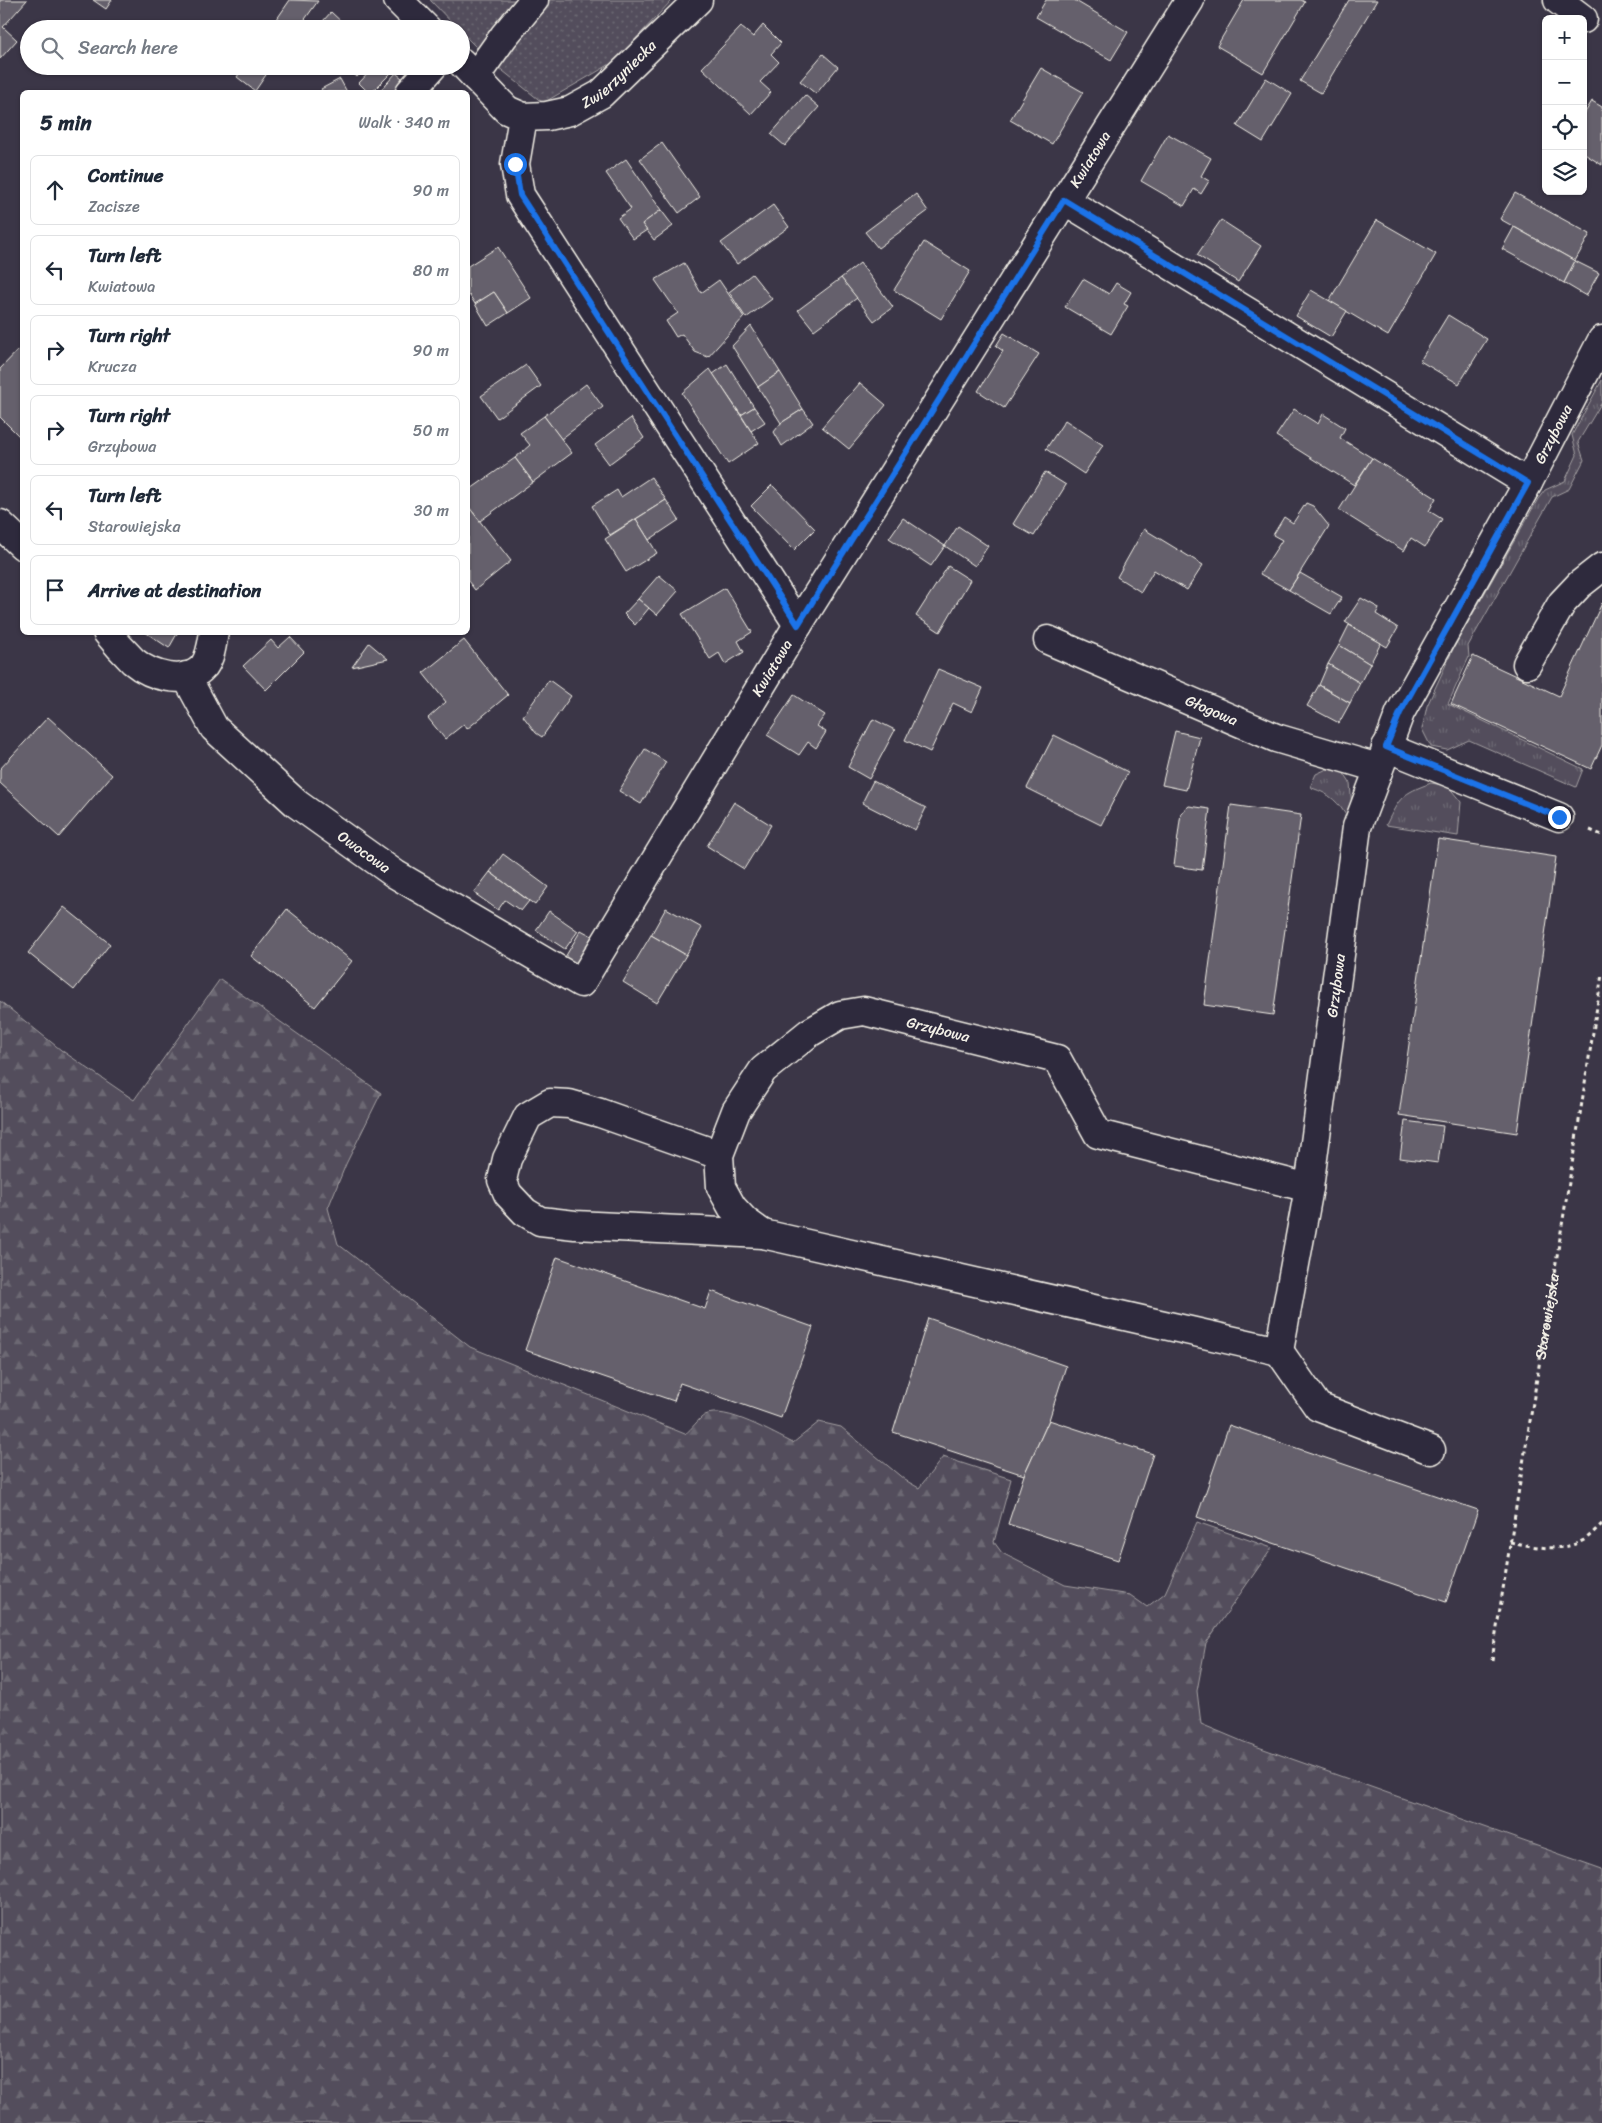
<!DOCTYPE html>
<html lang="en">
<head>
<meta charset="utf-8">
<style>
	body { margin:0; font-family:Sriracha,sans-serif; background:#f6f6f7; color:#1f2937 }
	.controls { position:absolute; right:15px; top:15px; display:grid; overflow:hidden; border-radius:8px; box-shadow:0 1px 4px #0004 }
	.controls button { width:45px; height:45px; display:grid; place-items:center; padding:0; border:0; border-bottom:1px solid #e0e1e3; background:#fff; color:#1f2937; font:25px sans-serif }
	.stop { position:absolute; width:15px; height:15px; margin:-11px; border:4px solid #1a73e8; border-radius:50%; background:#fff }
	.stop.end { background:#1a73e8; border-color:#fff; box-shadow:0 1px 5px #0008 }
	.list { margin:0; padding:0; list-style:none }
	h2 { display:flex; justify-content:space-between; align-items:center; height:65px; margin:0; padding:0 20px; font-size:21px }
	h2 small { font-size:16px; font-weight:400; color:#747a83 }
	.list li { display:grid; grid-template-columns:32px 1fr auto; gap:15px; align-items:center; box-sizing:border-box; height:70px; margin:0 10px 10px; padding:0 10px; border:1px solid #e0e1e3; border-radius:8px }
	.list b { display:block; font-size:19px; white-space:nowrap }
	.list p { margin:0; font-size:16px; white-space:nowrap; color:#747a83 }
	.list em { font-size:16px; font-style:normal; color:#747a83 }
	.icon { flex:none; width:28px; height:28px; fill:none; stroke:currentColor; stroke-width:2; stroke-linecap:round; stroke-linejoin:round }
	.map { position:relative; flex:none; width:1602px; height:2123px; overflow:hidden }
	.search { position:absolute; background:#fff; box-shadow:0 1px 4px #0004; left:20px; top:20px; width:450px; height:55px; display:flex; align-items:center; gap:12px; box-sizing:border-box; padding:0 18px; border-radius:28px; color:#747a83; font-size:19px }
	.panel { position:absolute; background:#fff; box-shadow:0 1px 4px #0004; left:20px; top:90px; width:450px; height:545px; border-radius:8px }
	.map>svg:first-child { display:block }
	.grass { fill:url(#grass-tufts); stroke:#a4a0a2 }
	.forest { fill:url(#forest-firs); stroke:#a4a0a2 }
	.garden { fill:url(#garden-dots); stroke:#a4a0a2 }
	.building { fill:#65616c; stroke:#f4f1e8 }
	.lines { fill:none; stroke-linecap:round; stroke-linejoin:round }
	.minor-casing { stroke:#f4f1e8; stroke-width:31 }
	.path { stroke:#f4f1e8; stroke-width:3; stroke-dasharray:4 4; stroke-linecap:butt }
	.minor { stroke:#2f2a3d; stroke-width:28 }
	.route { stroke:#1a73e8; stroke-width:6 }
	.labels { text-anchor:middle; stroke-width:4.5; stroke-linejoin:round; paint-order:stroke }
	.street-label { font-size:15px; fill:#f4f1e8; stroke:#2f2a3d }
</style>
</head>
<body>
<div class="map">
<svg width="1602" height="2123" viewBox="0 0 1602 2123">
	<defs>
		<pattern id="grass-tufts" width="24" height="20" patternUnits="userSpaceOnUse" patternTransform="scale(1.25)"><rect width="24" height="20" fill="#534e5c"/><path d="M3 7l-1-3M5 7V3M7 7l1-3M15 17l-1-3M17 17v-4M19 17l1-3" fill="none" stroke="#6c6873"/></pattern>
		<pattern id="forest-firs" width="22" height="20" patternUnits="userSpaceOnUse" patternTransform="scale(1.25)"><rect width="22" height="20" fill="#534e5c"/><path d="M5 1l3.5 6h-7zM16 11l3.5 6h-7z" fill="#6c6873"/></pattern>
		<pattern id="garden-dots" width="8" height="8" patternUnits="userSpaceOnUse" patternTransform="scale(1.25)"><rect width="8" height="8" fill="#534e5c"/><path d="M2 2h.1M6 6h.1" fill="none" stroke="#6c6873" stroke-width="1.8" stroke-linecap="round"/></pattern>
	</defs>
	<rect width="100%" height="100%" fill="#3b3647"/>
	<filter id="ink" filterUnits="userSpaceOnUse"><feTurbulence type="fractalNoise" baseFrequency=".02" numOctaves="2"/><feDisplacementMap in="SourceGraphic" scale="10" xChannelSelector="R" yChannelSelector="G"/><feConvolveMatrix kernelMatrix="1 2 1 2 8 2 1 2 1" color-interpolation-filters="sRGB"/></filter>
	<g filter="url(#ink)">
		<!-- grass -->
		<g class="grass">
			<path d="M1602,380V402L1578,442L1584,460L1569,489L1552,497L1468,646L1469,657L1448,704L1583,769L1576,787L1469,740L1447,750L1431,747L1422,729L1427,706L1453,649L1538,499L1545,490L1565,481L1577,455L1572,435Z"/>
			<path d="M1327,769L1343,772L1350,783L1353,819H1348C1339,802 1330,794 1312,788L1311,785L1316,774Z"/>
			<path d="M1431,783L1448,786L1461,802L1458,836L1386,825C1400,797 1401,794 1431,783Z"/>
		</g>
		<!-- forest -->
		<path class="forest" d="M220,979L381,1093L346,1164L328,1208L338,1244L470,1347L685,1434C692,1429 698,1419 705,1415C725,1405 774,1434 793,1443L819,1422L841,1427L905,1480L919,1488L943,1457L1011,1479L994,1542L1002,1553L1065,1585L1130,1595L1147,1607L1165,1593L1197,1522L1272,1548L1206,1643L1197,1691L1201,1724L1244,1742L1602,1869V2123H0V1001L61,1050L134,1100Z"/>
		<!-- garden -->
		<path class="garden" d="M430,0H672L614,62L543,103L488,59L461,32V29H458Z"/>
		<!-- building -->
		<g class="building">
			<path d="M0,0H27L3,27L17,40L0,59Z"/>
			<path d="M93,0H112L106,9Z"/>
			<path d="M290,0L318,1L298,29H270Z"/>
			<path d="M1046,0H1074L1128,32L1111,60L1036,17Z"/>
			<path d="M1244,0H1301L1305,2L1263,73L1217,46Z"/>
			<path d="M1349,0H1377L1321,93L1300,81Z"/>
			<path d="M331,12L347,27L345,29H316Z"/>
			<path d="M763,25L781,43L771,54L779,62L760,82L771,92L751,114L702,68L741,27L753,37Z"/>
			<path d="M823,54L838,67L816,94L800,81Z"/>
			<path d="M244,66H272L255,91L237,77Z"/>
			<path d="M345,66H367L357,77Z"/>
			<path d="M375,66H386L392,72L372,92H368L359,83Z"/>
			<path d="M1041,68L1083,92L1052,144L1010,120Z"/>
			<path d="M396,73L409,84L402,92H379Z"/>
			<path d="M1266,78L1292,94L1263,142L1237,126Z"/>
			<path d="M340,79L347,92H323L321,89Z"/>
			<path d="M805,95L819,107L785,146L771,134Z"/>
			<path d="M1592,101L1602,107V165L1583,153V116Z"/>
			<path d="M1168,134L1211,158L1201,176L1209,181L1201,194L1194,189L1184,206L1141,181Z"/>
			<path d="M662,143L700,197L679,213L640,159Z"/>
			<path d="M626,159L661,210L642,224L647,230L633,239L618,218L631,209L606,173Z"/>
			<path d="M1515,193L1590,234L1575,261L1500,219Z"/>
			<path d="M916,194L928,211L878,248L865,232Z"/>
			<path d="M773,205L789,227L737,264L721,243Z"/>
			<path d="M661,210L673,226L654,240L642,224Z"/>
			<path d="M1221,220L1261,246L1238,282L1197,255Z"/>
			<path d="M1377,220L1436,254L1388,336L1329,301Z"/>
			<path d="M1514,227L1575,261L1564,283L1502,249Z"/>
			<path d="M924,242L970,271L941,319L894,290Z"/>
			<path d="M498,247L531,298L508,313L494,292L475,304L468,293V266Z"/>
			<path d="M1575,261L1599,273L1586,296L1564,283Z"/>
			<path d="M684,263L701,293L719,280L744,317L708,357L695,352L682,334L676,337L666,321L678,313L655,280Z"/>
			<path d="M860,263L893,307L874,321L841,278Z"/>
			<path d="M752,274L772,299L746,318L729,292Z"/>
			<path d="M841,278L857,298L814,330L798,310Z"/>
			<path d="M1083,279L1109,294L1116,283L1131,292L1124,304L1128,306L1111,334L1065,307Z"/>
			<path d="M1311,290L1347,311L1331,337L1296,316Z"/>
			<path d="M494,292L508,313L488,326L475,304Z"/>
			<path d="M1448,315L1487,339L1459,384L1420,361Z"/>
			<path d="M751,326L780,372L758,387L732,346Z"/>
			<path d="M1004,333L1039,354L1004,408L978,391L1003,351L996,346Z"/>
			<path d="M22,346V439L0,417V369Z"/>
			<path d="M727,364L754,407L741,415L713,374Z"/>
			<path d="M526,365L541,386L497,418L481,396Z"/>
			<path d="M710,369L759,443L728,464L682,393Z"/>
			<path d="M780,372L803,409L781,423L758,387Z"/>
			<path d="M860,383L886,405L849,449L822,427Z"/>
			<path d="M586,384L603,407L561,439L544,416Z"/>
			<path d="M754,407L765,422L751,431L741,415Z"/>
			<path d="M803,409L813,423L782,446L774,432L781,423Z"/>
			<path d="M1294,409L1318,424L1323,414L1345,428L1340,438L1372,458L1354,485L1276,436Z"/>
			<path d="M544,416L572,453L533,482L515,458L530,445L520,433Z"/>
			<path d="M631,418L644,438L609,464L595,445Z"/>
			<path d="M1065,420L1103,445L1084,474L1046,449Z"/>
			<path d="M515,458L533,482L480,521L468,506V491Z"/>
			<path d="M1372,458L1436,498L1429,511L1442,519L1425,547L1411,538L1404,551L1339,510Z"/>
			<path d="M1045,472L1066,485L1034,536L1013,524Z"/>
			<path d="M651,477L666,500L610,535L592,506L617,490L621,497Z"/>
			<path d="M772,485L815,529L794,550L751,506Z"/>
			<path d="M666,500L679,520L649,540L636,519Z"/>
			<path d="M1306,503L1313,506L1329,526L1289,590L1260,574L1282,540L1273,535L1284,517L1293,523Z"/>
			<path d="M468,506L511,561L475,590L468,581Z"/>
			<path d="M903,518L945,546L931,566L889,538Z"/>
			<path d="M636,519L657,553L626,572L605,539Z"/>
			<path d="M958,526L988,546L975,566L945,546Z"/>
			<path d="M1144,529L1203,565L1187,590L1154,570L1141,592L1117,577Z"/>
			<path d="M948,566L970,580L940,632L916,616Z"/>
			<path d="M1300,573L1342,597L1331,614L1289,590Z"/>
			<path d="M659,575L678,591L657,615L638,599Z"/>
			<path d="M725,588L752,632L738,641L744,652L725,664L719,653L710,659L682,614Z"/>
			<path d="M1361,598L1379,608L1376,614L1398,628L1387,647L1345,622Z"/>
			<path d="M638,599L649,608L635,625L624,614Z"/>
			<path d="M1602,603V745L1591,769L1451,704L1473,656L1559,696Z"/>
			<path d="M1349,625L1381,643L1370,664L1339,645Z"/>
			<path d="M145,632H178L169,648Z"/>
			<path d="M290,637L304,652L266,690L243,666L271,640L278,648Z"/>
			<path d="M464,640L508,695L467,729L464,724L445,739L428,718L446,702L423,673Z"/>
			<path d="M369,643L388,659L352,667Z"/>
			<path d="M1339,645L1370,664L1360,683L1328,664Z"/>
			<path d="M1328,664L1360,683L1350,703L1319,685Z"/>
			<path d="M938,669L983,688L972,712L953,703L930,752L905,740Z"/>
			<path d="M549,680L571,696L542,737L536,733L523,716Z"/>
			<path d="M1319,685L1350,703L1339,723L1307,706Z"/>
			<path d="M794,695L825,715L817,726L826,732L816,748L808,742L799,755L767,735Z"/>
			<path d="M48,717L112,775L59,837L0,783V769Z"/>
			<path d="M873,719L895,730L869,779L848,767Z"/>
			<path d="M1175,731L1200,737L1186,790L1162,785Z"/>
			<path d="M1054,735L1128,772L1101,825L1027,788Z"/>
			<path d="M645,749L666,762L641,804L619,791Z"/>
			<path d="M873,781L926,808L915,830L862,803Z"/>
			<path d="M734,802L771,825L744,869L707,846Z"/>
			<path d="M1231,805L1301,815L1273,1015L1204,1005Z"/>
			<path d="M1189,806L1210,809L1202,870L1174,866L1181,813Z"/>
			<path d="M1438,839L1556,857L1517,1133L1399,1115Z"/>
			<path d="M503,854L548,887L535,905L490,872Z"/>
			<path d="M490,872L529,901L521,911L505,900L498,910L474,893Z"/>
			<path d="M64,907L110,944L74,990L28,953Z"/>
			<path d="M666,908L702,928L686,955L651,935Z"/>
			<path d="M287,909L352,961L315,1007L251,956Z"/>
			<path d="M549,911L578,931L565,949L536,930Z"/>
			<path d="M581,930L592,936L576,966L564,959Z"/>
			<path d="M651,935L686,955L657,1003L623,982Z"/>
			<path d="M1405,1121L1443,1126L1438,1163L1400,1158Z"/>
			<path d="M557,1257L705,1309L711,1291L813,1327L781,1418L680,1383L674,1401L525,1350Z"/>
			<path d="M928,1318L1066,1366L1049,1420L1024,1475L893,1432Z"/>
			<path d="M1049,1420L1153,1454L1118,1560L1008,1524L1024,1475Z"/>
			<path d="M1229,1425L1478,1510L1446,1602L1197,1517Z"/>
		</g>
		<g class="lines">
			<!-- minor casing -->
			<g class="minor-casing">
				<g id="minor">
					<path d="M398,0L427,29"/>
					<path d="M1558,0L1583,19"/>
					<path d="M461,62L507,110L523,117L515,164L520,195L798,625"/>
					<path d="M475,77L504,36L534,0"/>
					<path d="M410,92L433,66"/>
					<path id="s2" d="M523,117L547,116L570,111L601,94L698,0"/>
					<path d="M1064,200L1528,483"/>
					<path d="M0,524L22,545"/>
					<path d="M107,632C115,642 124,652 133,661C151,676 186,687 204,666C211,656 212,644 214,632"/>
					<path id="s3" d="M1048,640L1276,738L1378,768"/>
					<path d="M1527,664L1562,603L1579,585L1602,567"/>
					<path id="s4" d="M186,676L214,728L297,804L395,874L581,983L798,625L1190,0"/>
					<path d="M1386,747L1559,817"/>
					<path d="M719,1155L600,1113L569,1104L550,1103L528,1116L507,1159L502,1180L508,1194L525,1212L540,1221L575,1225L763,1234L1279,1351L1309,1188"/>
					<path id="s5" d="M763,1234L745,1221L732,1207L721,1187L719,1155L736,1111L763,1070L809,1033L840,1015L864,1011L1057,1059L1098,1134L1309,1188L1357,827L1400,713L1528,483L1602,340"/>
					<path d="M1279,1351L1318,1407L1431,1450"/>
				</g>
			</g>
			<!-- path -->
			<g class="path">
				<path d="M1590,830L1602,835"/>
				<path d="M1510,1542C1535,1547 1560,1553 1584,1540C1590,1536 1596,1529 1602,1524"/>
				<path id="s1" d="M1492,1660C1527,1431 1567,1203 1602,974"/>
			</g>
			<!-- minor -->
			<use href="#minor" class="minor"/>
		</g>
	</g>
	<g class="lines" filter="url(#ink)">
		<!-- route -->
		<path class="route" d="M515,164L520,195L798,625L1064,200L1528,483L1400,713L1386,747L1559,817"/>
	</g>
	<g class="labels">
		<!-- street labels -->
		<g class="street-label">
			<text dy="5" stroke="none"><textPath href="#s2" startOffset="109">Zwierzyniecka</textPath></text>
			<text dy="5" stroke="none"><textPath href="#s4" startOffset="1476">Kwiatowa</textPath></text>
			<text dy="5" stroke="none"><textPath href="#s5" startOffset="1618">Grzybowa</textPath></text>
			<text dy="5" stroke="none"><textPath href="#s4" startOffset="876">Kwiatowa</textPath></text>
			<text dy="5" stroke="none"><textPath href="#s3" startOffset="178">Głogowa</textPath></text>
			<text dy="5" stroke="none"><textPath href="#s4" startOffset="254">Owocowa</textPath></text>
			<text dy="5" stroke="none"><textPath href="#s5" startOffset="1018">Grzybowa</textPath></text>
			<text dy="5" stroke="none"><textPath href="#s5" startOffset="388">Grzybowa</textPath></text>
			<text dy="5" stroke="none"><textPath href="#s1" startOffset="348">Starowiejska</textPath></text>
		</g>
	</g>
</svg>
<div class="controls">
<button>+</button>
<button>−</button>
<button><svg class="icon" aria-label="locate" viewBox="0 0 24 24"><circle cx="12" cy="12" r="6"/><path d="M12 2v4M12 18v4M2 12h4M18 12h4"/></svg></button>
<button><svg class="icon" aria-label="layers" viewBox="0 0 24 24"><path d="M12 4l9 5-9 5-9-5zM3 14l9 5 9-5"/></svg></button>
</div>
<div class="stop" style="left:515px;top:164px"></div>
<div class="stop end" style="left:1559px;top:817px"></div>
<div class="search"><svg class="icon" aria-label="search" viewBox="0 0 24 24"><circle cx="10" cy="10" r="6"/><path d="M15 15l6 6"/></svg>Search here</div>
<section class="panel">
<h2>5 min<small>Walk · 340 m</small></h2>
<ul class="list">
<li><svg class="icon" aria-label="ahead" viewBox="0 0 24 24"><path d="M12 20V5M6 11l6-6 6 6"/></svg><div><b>Continue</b><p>Zacisze</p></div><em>90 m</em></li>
<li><svg class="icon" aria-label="left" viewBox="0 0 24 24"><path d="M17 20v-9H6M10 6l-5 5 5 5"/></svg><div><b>Turn left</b><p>Kwiatowa</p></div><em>80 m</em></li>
<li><svg class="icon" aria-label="right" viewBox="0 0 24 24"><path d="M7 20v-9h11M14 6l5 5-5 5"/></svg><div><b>Turn right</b><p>Krucza</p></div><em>90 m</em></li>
<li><svg class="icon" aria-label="right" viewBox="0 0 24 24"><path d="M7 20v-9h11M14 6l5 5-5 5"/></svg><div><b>Turn right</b><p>Grzybowa</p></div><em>50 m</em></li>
<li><svg class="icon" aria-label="left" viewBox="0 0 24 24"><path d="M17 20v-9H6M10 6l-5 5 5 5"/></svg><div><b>Turn left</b><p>Starowiejska</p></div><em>30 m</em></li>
<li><svg class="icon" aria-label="arrive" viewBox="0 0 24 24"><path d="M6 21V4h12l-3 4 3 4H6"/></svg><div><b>Arrive at destination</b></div></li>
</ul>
</section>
</div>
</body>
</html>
